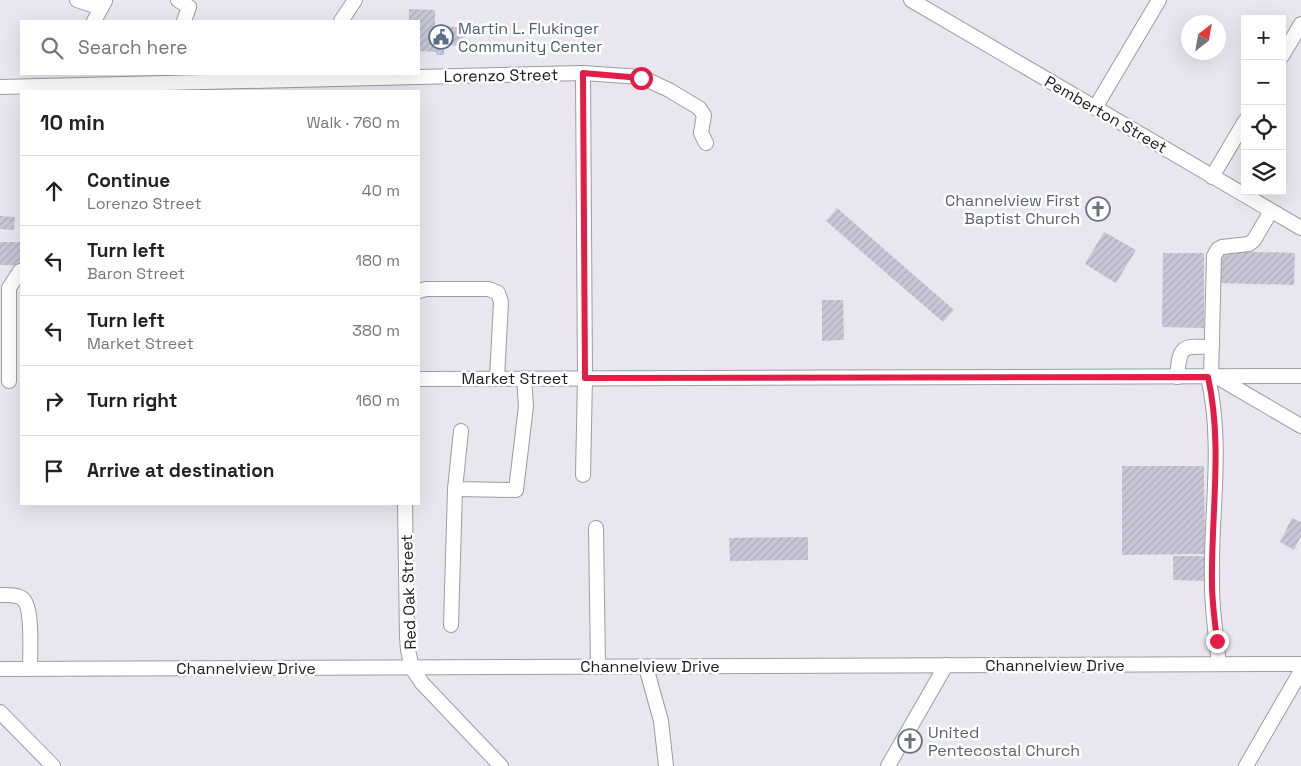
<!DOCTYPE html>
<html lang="en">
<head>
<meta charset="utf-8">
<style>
	body { margin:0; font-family:"Space Grotesk",sans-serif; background:#f6f6f6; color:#222 }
	.controls { position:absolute; right:15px; top:15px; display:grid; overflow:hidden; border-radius:0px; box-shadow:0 5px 20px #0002 }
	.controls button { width:45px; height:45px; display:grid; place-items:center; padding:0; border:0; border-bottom:1px solid #e0e0e0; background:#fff; color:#222; font:25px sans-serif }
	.compass { position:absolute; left:1181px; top:15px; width:45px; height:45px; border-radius:50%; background:#fff; box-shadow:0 5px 20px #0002; rotate:31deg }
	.stop { position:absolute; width:15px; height:15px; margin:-11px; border:4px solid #e11d48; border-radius:50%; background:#fff }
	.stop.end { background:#e11d48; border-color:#fff; box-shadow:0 1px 5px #0008 }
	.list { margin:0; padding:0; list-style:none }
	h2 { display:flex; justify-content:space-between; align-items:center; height:65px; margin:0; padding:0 20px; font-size:21px }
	h2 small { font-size:16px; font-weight:400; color:#767676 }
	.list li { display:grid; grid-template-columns:32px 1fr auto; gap:15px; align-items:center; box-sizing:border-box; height:70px; padding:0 20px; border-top:1px solid #e0e0e0 }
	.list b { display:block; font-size:19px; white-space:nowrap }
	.list p { margin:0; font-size:16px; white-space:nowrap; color:#767676 }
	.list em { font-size:16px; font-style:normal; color:#767676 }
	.icon { flex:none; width:28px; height:28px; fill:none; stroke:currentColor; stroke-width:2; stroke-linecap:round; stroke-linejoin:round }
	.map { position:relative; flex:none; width:1301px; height:766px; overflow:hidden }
	.search { position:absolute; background:#fff; box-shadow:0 5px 20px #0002; left:20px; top:20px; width:400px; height:55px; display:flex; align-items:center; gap:12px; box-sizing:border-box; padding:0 18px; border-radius:0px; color:#767676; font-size:19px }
	.panel { position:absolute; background:#fff; box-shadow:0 5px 20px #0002; left:20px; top:90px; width:400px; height:415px; border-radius:0px }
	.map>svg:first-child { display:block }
	.building { fill:url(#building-hatch) }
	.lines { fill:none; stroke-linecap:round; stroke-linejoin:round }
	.minor-casing { stroke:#9d9d9d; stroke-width:16 }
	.minor { stroke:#fff; stroke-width:14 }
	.route { stroke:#e11d48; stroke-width:6 }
	.labels { text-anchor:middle; stroke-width:5; stroke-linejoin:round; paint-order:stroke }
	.service-label { font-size:16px; fill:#4e5e75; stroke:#fff; text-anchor:start }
	.street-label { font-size:16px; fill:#202020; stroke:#fff }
	.worship-label { font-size:16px; fill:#5b616d; stroke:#fff; text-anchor:end }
</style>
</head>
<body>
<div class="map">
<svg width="1301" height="766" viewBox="0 0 1301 766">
	<defs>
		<pattern id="building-hatch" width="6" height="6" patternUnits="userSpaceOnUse" patternTransform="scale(1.25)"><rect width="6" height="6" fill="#c8c7d7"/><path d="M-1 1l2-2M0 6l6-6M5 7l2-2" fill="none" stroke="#acabb8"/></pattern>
	</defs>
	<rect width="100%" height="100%" fill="#e9e6f0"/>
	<!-- building -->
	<g class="building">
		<path d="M409,9L435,10V25L464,28L463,46L444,45V55H436V52L419,51V21H409Z"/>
		<path d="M837,208L954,310L943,322L826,221Z"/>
		<path d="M0,216L15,217L14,230L0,229Z"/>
		<path d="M1104,232L1136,250L1116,283L1085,264Z"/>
		<rect x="0" y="242" width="21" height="23"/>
		<path d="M1220,251L1295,253L1294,285L1219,283Z"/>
		<path d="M1163,253H1204V328L1162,327Z"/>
		<path d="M822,300H843L844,340L822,341Z"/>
		<path d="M1122,466H1204L1205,554L1122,555Z"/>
		<path d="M1292,518L1301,522V536L1294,550L1280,542Z"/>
		<path d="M808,537V560L730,561L729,538Z"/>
		<path d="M1173,556H1206V581L1173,580Z"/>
	</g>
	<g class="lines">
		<!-- minor casing -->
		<g class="minor-casing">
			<g id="minor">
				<path d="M77,0L101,8"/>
				<path d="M178,0L189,7L184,21"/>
				<path d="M911,0L1301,228"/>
				<path d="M94,21L105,1"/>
				<path d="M341,21L355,0"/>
				<path d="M1282,56L1301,24"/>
				<path d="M0,87L583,73L641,77L669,90L699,108L704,115L701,133L706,143"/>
				<path d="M1095,108L1159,0"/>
				<path d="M1212,177L1245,121"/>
				<path d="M419,291L426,289H489L498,293L501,302L497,378"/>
				<path d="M1177,377C1180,345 1181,346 1212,347"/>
				<path d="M1208,377C1224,445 1210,515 1212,584C1212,610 1216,638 1219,664"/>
				<path d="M1211,377L1214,256L1218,249L1222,247L1249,244L1254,240L1271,211"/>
				<path d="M1217,377L1301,426"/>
				<path d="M419,379L1301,376"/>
				<path d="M9,381V288L20,271"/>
				<path d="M461,431L455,489L516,490L526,406L524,378"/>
				<path d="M583,475L585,378L583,73"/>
				<path d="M405,504L407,637L408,650L412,668L422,683L501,766"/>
				<path d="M596,528L598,667"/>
				<path d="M0,595C7,595 17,594 23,599C33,608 30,654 30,669"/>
				<path d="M451,625L455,489"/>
				<path d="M646,667L661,721L666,766"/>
				<path d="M0,669L1301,664"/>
				<path d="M0,712L53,766"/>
				<path d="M888,766L946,665"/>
				<path d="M1246,766L1301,671"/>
			</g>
		</g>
		<!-- minor -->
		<use href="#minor" class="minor"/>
	</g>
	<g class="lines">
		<!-- route -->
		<path class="route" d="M641,78L583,73L585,378L1208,377C1223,444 1211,515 1212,583C1212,602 1215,622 1217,641"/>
	</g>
	<!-- icons -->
	<defs>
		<g id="civic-ring" transform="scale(1.25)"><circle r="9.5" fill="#fff" stroke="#5c6f8a" stroke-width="1.5"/><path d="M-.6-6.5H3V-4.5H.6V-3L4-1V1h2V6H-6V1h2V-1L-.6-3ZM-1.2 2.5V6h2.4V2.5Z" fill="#5c6f8a"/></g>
		<g id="church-ring" transform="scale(1.25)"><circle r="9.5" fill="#fff" stroke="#6b7280" stroke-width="1.5"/><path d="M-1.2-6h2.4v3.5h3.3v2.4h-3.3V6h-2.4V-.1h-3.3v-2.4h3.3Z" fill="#6b7280"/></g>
	</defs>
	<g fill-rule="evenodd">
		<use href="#civic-ring" x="441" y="37"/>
		<use href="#church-ring" x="1098" y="209"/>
		<use href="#church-ring" x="910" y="741"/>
	</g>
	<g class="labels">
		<!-- service labels -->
		<g class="service-label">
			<text x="458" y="34">Martin L. Flukinger<tspan x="458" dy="18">Community Center</tspan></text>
		</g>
		<!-- street labels -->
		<g class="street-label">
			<text transform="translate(501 75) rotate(-1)" y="6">Lorenzo Street</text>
			<text transform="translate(1106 114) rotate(30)" y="6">Pemberton Street</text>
			<text x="515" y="384">Market Street</text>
			<text transform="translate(408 592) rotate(-92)" y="6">Red Oak Street</text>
			<text x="1055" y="671">Channelview Drive</text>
			<text x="650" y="672">Channelview Drive</text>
			<text x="246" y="674">Channelview Drive</text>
		</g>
		<!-- worship labels -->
		<g class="worship-label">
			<text x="1080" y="206">Channelview First<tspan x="1080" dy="18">Baptist Church</tspan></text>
			<text x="928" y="738" text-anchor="start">United<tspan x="928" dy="18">Pentecostal Church</tspan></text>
		</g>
	</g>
</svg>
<div class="controls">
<button>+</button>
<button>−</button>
<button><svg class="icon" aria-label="locate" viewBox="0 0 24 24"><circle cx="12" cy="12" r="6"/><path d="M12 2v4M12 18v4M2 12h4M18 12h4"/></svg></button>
<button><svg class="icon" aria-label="layers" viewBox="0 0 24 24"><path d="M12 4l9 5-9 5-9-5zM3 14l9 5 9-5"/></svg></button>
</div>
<svg class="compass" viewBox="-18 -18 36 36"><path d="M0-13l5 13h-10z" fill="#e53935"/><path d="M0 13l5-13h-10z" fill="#767676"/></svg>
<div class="stop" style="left:641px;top:78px"></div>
<div class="stop end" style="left:1217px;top:641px"></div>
<div class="search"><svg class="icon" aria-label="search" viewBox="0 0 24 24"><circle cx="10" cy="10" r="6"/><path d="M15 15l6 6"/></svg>Search here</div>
<section class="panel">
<h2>10 min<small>Walk · 760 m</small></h2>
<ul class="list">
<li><svg class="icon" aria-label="ahead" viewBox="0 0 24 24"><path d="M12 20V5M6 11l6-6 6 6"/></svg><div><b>Continue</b><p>Lorenzo Street</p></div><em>40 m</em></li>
<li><svg class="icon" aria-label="left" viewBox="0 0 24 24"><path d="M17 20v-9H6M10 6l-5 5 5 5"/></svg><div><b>Turn left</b><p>Baron Street</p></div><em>180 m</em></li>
<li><svg class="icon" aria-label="left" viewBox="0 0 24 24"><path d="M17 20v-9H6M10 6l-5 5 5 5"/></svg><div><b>Turn left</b><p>Market Street</p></div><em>380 m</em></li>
<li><svg class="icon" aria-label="right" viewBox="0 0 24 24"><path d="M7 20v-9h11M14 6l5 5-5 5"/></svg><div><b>Turn right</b></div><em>160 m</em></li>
<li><svg class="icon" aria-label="arrive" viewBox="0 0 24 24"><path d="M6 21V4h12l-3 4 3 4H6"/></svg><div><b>Arrive at destination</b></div></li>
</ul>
</section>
</div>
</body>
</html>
